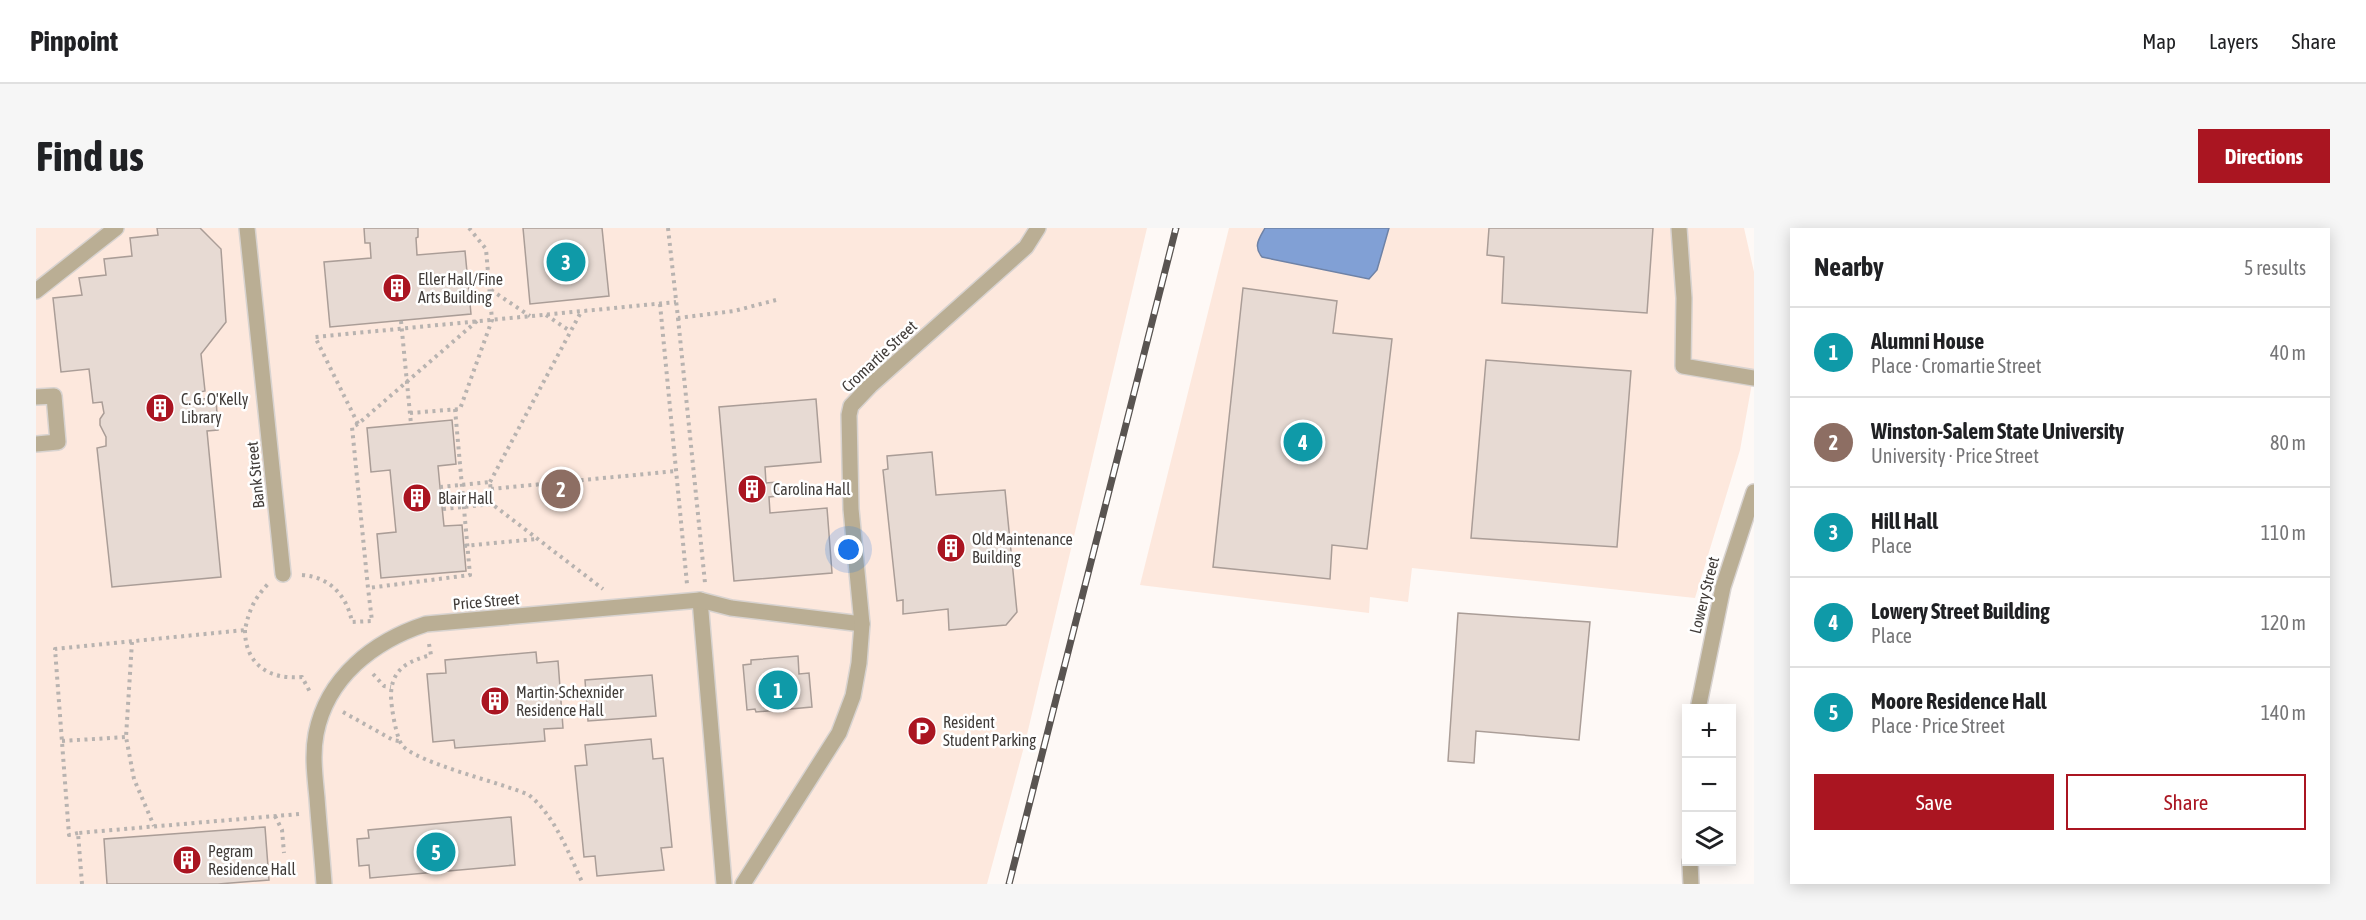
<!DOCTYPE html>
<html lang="en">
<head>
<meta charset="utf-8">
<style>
	body { margin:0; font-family:"Asap Condensed",sans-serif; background:#f6f6f6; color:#202124 }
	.controls { position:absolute; right:18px; bottom:18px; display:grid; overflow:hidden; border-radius:0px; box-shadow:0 3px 15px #0003 }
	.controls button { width:54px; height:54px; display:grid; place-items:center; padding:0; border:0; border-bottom:2px solid #e0e0e0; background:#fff; color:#202124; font:30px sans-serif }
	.you { position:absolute; left:813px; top:322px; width:21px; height:21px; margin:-15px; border:4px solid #fff; border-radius:50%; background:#1a73e8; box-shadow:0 0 0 9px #1a73e833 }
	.badge { display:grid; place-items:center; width:39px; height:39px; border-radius:50%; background:#aa1521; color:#fff; font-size:20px; font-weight:700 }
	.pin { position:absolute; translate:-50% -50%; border:3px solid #fff; box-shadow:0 2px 6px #0006 }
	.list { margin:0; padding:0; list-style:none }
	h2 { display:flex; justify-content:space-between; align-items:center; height:78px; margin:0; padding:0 24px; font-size:26px }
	h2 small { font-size:20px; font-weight:400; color:#757577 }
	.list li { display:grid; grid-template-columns:39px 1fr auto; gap:18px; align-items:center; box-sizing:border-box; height:90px; padding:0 24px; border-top:2px solid #e0e0e0 }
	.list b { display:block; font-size:22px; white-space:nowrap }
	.list p { margin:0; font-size:20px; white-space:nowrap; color:#757577 }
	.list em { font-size:20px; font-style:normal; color:#757577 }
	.actions { display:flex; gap:12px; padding:18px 24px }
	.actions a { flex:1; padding:14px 0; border:2px solid #aa1521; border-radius:0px; text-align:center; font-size:21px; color:#aa1521 }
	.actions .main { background:#aa1521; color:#fff }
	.icon { flex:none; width:33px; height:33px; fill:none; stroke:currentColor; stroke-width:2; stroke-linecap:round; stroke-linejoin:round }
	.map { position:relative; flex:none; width:1718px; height:656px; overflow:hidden; border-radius:0px }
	header { display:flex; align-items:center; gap:36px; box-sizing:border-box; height:84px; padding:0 30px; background:#fff; border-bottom:2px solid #e0e0e0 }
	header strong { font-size:28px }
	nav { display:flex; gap:33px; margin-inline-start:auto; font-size:21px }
	.intro { display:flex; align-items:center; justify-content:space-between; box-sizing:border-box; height:144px; padding:0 36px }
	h1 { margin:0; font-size:42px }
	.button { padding:15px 27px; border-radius:0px; background:#aa1521; color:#fff; font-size:21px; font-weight:700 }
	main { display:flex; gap:36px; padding:0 36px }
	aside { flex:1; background:#fff; border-radius:0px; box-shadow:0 3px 15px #0003 }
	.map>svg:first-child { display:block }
	.built { fill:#fde8dd }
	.water { fill:#81a0d5; stroke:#6e82a6; stroke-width:1.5 }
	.building { fill:#e7dad3; stroke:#aa9d97; stroke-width:1.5 }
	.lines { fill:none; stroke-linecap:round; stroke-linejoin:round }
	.minor-casing { stroke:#d8d3d0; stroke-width:18 }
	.path { stroke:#b8b3b0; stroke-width:4; stroke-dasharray:3 4.5; stroke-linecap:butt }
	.minor { stroke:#baae94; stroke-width:15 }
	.rail-casing { stroke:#595451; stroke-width:7 }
	.rail { stroke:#fff; stroke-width:4.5; stroke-dasharray:14; stroke-linecap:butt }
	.labels { text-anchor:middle; stroke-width:5; stroke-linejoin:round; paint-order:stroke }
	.poi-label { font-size:16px; fill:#413c39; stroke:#fff; text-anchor:start }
	.street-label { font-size:16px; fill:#413c39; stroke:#fff }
</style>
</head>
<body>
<header>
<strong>Pinpoint</strong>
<nav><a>Map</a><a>Layers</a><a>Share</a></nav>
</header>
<div class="intro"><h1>Find us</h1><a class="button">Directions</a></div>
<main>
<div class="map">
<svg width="1718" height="656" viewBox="0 0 1718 656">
	<rect width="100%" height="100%" fill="#fef9f6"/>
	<!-- built -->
	<g class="built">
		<path d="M0,0H1111L989,515L951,656H0Z"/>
		<path d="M1193,0H1708L1718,44V144L1704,222L1659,370L1376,340L1372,374L1334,369L1333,385L1104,357Z"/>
	</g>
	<!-- water -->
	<path class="water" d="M1229,0H1353L1341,42L1333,51L1226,29C1217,18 1223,11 1229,0Z"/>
	<!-- building -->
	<g class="building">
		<path d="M121,0H164L185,21L190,94L165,126L169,163L164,164L165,171L180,170L182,202L171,203L185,349L76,359L61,220L70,218V209L64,197V191L68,185L66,174L57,175L53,141L25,144L17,70L46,67L43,50L70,47L68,31L96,28L94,10L122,7Z"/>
		<path d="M328,0H382V9L380,10L381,27L429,23L435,86L294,99L288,34L335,30L334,15H329Z"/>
		<path d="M487,0H566L573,68L494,76Z"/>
		<path d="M1453,0H1617L1611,85L1466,75L1468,29L1451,27Z"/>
		<path d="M1207,60L1301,73L1297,105L1356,111L1331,321L1296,317L1294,351L1177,339Z"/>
		<path d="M1450,132L1595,143L1581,319L1435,310Z"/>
		<path d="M780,171L785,234L729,239L730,255L741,254L742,268L733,269L734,285L791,280L796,345L698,353L683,179Z"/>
		<path d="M416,192L420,236L402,238L404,259L408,298L426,297L430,343L345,350L341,306L360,304L354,242L335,244L331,200Z"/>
		<path d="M896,224L900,267L969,262L981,384L970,397L913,402L912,381L867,386V372L861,373L847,242L852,241L851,228Z"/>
		<path d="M1422,385L1554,394L1543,512L1440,503L1438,535L1412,533Z"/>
		<path d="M500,424L501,435L522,433L527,500L508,501L509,513L419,520L418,512L397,514L391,446L410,445L409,432Z"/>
		<path d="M762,428L763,446L773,445L776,479L720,484L719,481L711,482L707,437L715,436V432Z"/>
		<path d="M616,447L620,488L552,493L549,452Z"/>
		<path d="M615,511L617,531L627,530L636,619L625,620L628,642L561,648L559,628L548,629L539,538L551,537L549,517Z"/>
		<path d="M475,589L479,637L334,650L333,637L323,638L321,611L333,610L332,602Z"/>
		<path d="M229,599L233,652L182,656H71L68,611Z"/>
	</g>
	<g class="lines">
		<!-- minor casing -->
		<g class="minor-casing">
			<g id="minor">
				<path d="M211,0L247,346"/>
				<path d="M1643,0L1648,70L1647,138L1718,150"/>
				<path d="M0,63L80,0"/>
				<path d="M0,169L18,168L22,214L0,216"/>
				<path d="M664,372L688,656"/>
				<path d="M1662,481L1687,359L1718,264"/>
				<path d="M1654,634L1655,656"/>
				<path d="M288,656C286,627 283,598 281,570C279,549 276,527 280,506C291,449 338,413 390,396L664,372L695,380L826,396"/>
				<path d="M707,656L803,505L817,468L823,435L826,396L815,281L813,187L815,178L834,158L990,19L1002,0"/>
			</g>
		</g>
		<!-- path -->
		<g class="path">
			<path d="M632,0L642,90L698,83L740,72"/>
			<path d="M455,62L494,88"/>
			<path d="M624,76L651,356"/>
			<path d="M510,87L534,103"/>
			<path d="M642,90L669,355"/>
			<path d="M365,93L375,196"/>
			<path d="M441,93L322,196L279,109L640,74"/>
			<path d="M374,185L424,181L456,92L450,21L433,0"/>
			<path d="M322,196L316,199L332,360L434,347L419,181"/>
			<path d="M454,254L545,84"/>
			<path d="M404,259L454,254L456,276"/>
			<path d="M455,261L640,243"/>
			<path d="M407,281L456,276L567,361"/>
			<path d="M428,318L500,311"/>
			<path d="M266,347C294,349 311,368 316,394L336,393L332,360"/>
			<path d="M209,402C209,437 234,452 266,449L274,464"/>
			<path d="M96,414L90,509L98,551L118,598"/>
			<path d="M393,416L395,427C372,433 355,441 355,468C355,478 360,509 366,517C380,535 467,555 493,567C519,588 533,626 547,656"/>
			<path d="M337,446L348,458L355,459"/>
			<path d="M307,484L357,512L363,513"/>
			<path d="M26,513L90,509"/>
			<path d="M239,588L246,602L248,625"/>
			<path d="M42,605L33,607L19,421L209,402C213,382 218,371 232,356"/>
			<path d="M46,656L42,605L263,586"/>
		</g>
		<!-- minor -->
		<use href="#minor" class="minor"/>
		<!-- rail casing -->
		<g class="rail-casing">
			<path id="rail" d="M973,656L1140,0"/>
		</g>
		<!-- rail -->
		<use href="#rail" class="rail"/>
	</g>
	<!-- icons -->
	<defs>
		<g id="building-disc" transform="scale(1.5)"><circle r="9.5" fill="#aa1521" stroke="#fff"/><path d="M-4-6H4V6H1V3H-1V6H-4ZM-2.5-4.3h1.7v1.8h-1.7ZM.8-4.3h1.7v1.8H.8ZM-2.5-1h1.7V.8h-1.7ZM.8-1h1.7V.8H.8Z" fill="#fff"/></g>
		<g id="parking-disc" transform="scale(1.5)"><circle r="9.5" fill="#aa1521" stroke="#fff"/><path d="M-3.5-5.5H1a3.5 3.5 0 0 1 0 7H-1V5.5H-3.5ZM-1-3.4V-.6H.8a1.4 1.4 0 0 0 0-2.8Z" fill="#fff"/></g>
	</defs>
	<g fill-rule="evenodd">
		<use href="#building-disc" x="361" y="60"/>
		<use href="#building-disc" x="124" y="180"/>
		<use href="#building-disc" x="716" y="261"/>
		<use href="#building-disc" x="381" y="270"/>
		<use href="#building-disc" x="915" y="320"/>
		<use href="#building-disc" x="459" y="473"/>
		<use href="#parking-disc" x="886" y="503"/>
		<use href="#building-disc" x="151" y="632"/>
	</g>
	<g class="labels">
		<!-- poi labels -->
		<g class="poi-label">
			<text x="382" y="57">Eller Hall/Fine<tspan x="382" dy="18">Arts Building</tspan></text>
			<text x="145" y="177">C. G. O'Kelly<tspan x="145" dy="18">Library</tspan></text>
			<text x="737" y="267">Carolina Hall</text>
			<text x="402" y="276">Blair Hall</text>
			<text x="936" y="317">Old Maintenance<tspan x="936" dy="18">Building</tspan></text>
			<text x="480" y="470">Martin-Schexnider<tspan x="480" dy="18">Residence Hall</tspan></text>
			<text x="907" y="500">Resident<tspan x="907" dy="18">Student Parking</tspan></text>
			<text x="172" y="629">Pegram<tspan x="172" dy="18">Residence Hall</tspan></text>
		</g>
		<!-- street labels -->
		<g class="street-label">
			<text transform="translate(843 128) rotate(-43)" y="6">Cromartie Street</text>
			<text transform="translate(219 247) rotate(-96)" y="6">Bank Street</text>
			<text transform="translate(1668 367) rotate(-76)" y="6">Lowery Street</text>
			<text transform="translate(450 373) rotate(-5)" y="6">Price Street</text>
		</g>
	</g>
</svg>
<div class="controls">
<button>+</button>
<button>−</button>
<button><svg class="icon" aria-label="layers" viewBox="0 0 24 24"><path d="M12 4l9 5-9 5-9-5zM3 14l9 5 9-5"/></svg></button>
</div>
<div class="you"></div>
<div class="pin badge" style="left:742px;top:462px;background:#0f9aa8">1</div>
<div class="pin badge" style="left:525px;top:261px;background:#8d6e63">2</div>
<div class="pin badge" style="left:530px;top:34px;background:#0f9aa8">3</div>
<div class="pin badge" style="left:1267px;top:214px;background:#0f9aa8">4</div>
<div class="pin badge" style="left:400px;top:624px;background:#0f9aa8">5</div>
</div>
<aside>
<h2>Nearby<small>5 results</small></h2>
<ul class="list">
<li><span class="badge" style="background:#0f9aa8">1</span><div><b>Alumni House</b><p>Place · Cromartie Street</p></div><em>40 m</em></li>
<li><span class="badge" style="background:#8d6e63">2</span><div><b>Winston-Salem State University</b><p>University · Price Street</p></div><em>80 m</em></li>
<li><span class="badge" style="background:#0f9aa8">3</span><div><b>Hill Hall</b><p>Place</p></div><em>110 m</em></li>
<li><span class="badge" style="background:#0f9aa8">4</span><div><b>Lowery Street Building</b><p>Place</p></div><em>120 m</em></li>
<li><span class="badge" style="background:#0f9aa8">5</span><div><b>Moore Residence Hall</b><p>Place · Price Street</p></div><em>140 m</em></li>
</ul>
<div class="actions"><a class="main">Save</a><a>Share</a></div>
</aside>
</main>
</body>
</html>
